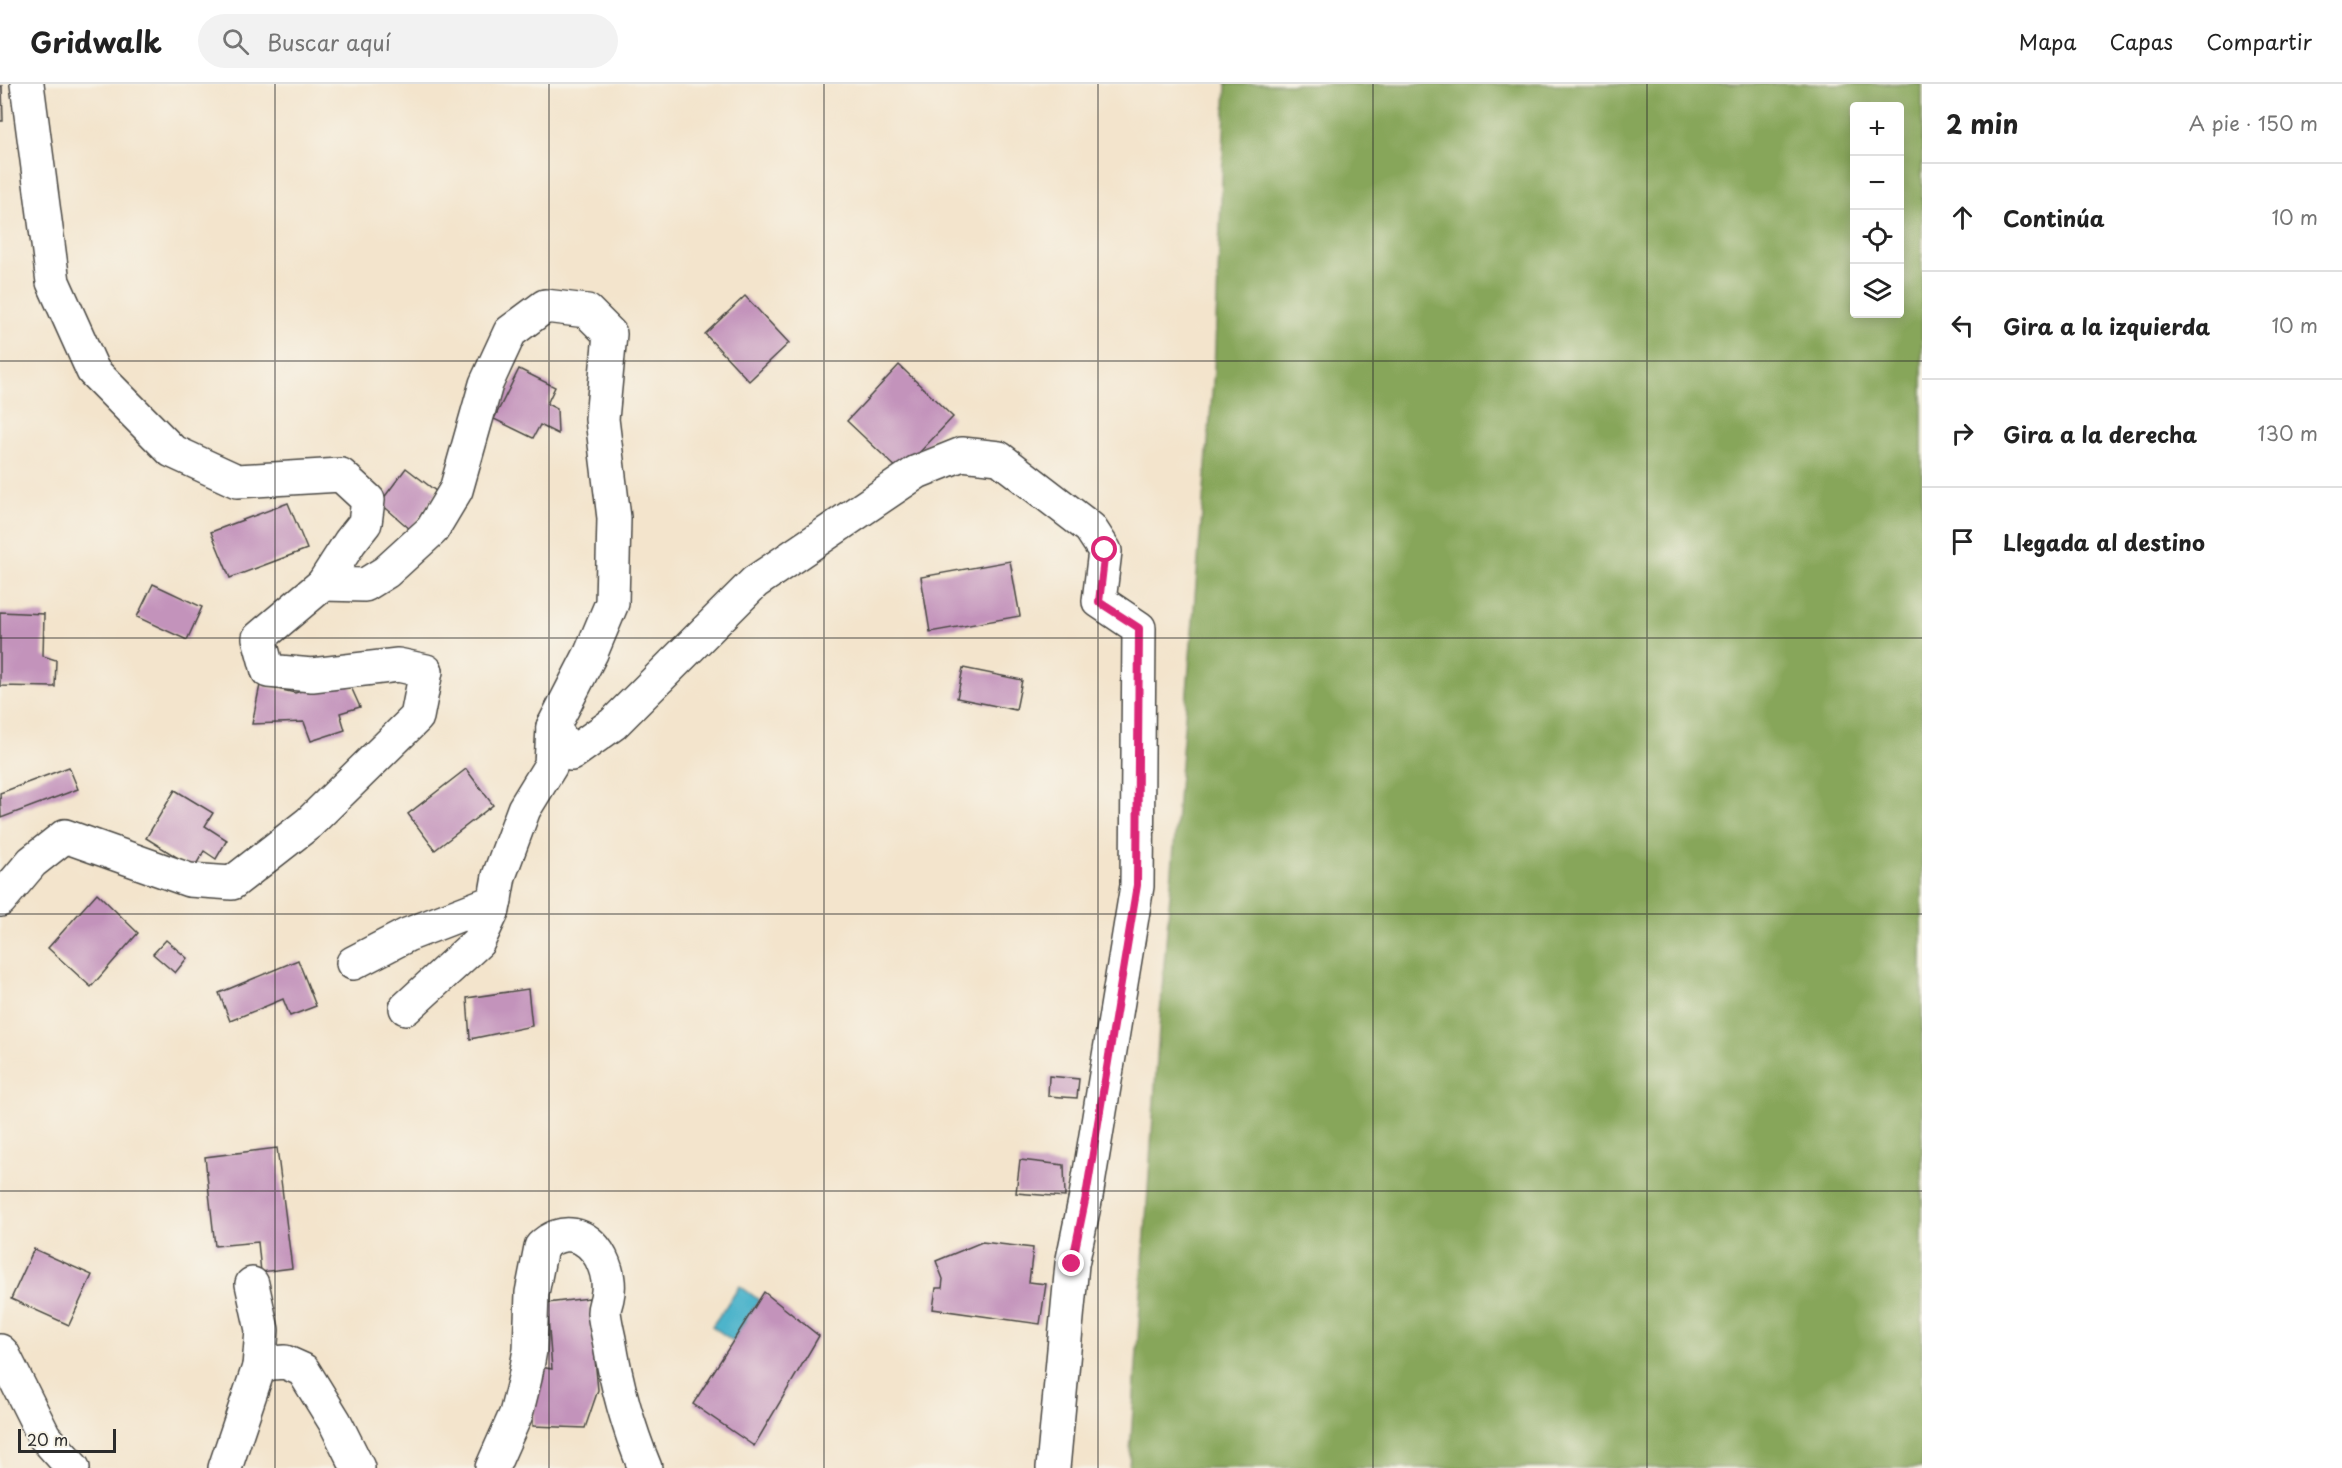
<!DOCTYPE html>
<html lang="es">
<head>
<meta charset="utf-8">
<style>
	body { margin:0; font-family:"Playpen Sans",sans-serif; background:#f2f2f2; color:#222 }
	.controls { position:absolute; right:18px; top:18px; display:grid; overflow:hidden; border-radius:6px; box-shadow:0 3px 15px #0003 }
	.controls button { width:54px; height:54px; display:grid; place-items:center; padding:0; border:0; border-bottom:2px solid #e0e0e0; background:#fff; color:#222; font:30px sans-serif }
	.scale { position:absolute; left:18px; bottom:15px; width:98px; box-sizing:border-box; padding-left:6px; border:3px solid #2b2b2b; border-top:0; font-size:16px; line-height:21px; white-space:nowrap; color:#2b2b2b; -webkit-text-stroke:4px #f7f3e8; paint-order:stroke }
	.stop { position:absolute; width:18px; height:18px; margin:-14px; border:4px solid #db2777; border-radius:50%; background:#fff }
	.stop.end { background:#db2777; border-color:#fff; box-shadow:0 2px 6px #0008 }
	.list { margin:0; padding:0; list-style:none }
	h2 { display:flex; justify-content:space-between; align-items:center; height:78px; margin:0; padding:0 24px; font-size:26px }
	h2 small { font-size:20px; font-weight:400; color:#767676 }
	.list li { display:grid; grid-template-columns:39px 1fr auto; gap:18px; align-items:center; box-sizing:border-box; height:108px; padding:0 24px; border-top:2px solid #e0e0e0 }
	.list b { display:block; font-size:22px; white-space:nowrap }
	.list em { font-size:20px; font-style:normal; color:#767676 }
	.icon { flex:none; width:33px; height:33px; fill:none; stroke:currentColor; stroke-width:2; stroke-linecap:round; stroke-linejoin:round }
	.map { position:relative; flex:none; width:1922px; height:1384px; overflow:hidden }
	header { display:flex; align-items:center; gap:36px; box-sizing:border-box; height:84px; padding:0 30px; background:#fff; border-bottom:2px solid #e0e0e0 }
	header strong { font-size:28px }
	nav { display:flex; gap:33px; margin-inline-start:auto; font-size:21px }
	.search { width:420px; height:54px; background:#f2f2f2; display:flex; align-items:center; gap:15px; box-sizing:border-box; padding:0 21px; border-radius:33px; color:#767676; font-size:22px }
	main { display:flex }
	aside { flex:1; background:#fff }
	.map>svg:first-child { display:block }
	.forest { fill:#87a65a; stroke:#596842; stroke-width:1.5; fill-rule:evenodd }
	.water { fill:#4db4cb; stroke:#3c707b; stroke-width:1.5 }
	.building { fill:#c393bb }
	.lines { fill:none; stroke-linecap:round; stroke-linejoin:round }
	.minor-casing { stroke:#494743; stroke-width:36 }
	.minor { stroke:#fff; stroke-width:33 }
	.route { stroke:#db2777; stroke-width:8 }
	.grid { fill:none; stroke:#2b2b2b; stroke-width:1.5; stroke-opacity:0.55 }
</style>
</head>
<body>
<header>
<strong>Gridwalk</strong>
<div class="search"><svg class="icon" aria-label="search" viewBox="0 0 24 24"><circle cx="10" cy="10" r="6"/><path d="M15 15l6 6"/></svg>Buscar aquí</div>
<nav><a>Mapa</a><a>Capas</a><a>Compartir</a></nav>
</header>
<main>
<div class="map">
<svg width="1922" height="1384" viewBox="0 0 1922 1384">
	<rect width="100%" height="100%" fill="#f7f3e8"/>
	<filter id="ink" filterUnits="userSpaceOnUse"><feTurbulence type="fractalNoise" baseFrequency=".0167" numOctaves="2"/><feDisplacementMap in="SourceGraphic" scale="12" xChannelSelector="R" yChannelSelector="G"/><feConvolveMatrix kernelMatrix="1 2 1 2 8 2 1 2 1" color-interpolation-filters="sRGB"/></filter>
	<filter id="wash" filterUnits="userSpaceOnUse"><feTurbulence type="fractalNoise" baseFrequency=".008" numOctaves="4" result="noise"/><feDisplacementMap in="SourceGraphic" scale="24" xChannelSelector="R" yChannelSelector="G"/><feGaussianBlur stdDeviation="1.35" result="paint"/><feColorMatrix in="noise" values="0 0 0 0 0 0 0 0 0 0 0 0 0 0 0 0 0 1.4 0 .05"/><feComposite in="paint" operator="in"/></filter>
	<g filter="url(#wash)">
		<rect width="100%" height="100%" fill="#f3e4cc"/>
		<!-- forest -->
		<path class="forest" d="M1226,0H1922V1384H1129L1160,930L1214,286ZM1854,22H1900V230H1854Z"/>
		<!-- water -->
		<path class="water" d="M740,1202L759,1216L733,1257L712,1242Z"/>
		<g id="blocks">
			<!-- building -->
			<g class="building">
				<path d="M0,2H2L3,37H0Z"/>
				<path d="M745,212L789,259L749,297L705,250Z"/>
				<path d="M899,281L953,333L901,388L847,337Z"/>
				<path d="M519,285L555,303L547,320L557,325L558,350L540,341L533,354L494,335Z"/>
				<path d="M406,384L437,408L411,446L380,419Z"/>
				<path d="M288,419L307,465L230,494L211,448Z"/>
				<path d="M1010,477L1020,532L930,548L921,493Z"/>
				<path d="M153,500L202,523L187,556L137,533Z"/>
				<path d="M0,528L44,530L43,572L56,576L55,603L0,602Z"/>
				<path d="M963,584L1022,596L1016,626L957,614Z"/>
				<path d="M347,594L360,623L340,629L345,646L311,657L304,638L252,640L260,601L295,609Z"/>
				<path d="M69,683L78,705L1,734L0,709Z"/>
				<path d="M466,685L493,721L435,766L408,730Z"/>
				<path d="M175,706L213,729L205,742L227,756L216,775L204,767L194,784L146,754Z"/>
				<path d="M97,809L138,849L91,903L48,864Z"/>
				<path d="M166,856L187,874L175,889L153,870Z"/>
				<path d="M298,876L316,922L290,932L283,915L230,937L219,909Z"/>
				<path d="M528,905L532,942L470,955L467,914Z"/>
				<path d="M1049,992L1079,995L1077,1014L1048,1012Z"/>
				<path d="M277,1064L292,1184L261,1188L258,1158L215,1162L205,1073Z"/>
				<path d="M1020,1076L1064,1081L1065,1113L1016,1109Z"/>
				<path d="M982,1158L1033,1164L1029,1198L1046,1200L1040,1240L933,1225L936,1204H942L943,1195L936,1177Z"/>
				<path d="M34,1165L92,1191L69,1241L11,1215Z"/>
				<path d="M764,1208L819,1252L754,1362L693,1320Z"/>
				<path d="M589,1214L598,1306L585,1344L533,1342L534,1282L552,1285L547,1219Z"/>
			</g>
		</g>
	</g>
	<g filter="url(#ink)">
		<use href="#blocks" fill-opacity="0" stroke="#494743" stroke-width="1.5"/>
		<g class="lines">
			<!-- minor casing -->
			<g class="minor-casing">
				<g id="minor">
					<path d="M27,0L53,198L93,287L172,367L237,397L341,391L368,416L365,439L350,458L323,500L365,501L386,488L432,446L456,406L486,300L510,248L545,222L587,227L610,250L602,335L614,434L612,519L591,569L553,643L571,670L613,640L755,498L917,388L962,370L999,374L1090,444L1105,467L1099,517L1139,544L1137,802L1086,1112L1072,1180L1053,1384"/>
					<path d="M0,816L32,778L65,752L189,796L232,799L309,739L417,633L426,587L398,581L312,591L268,587L259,554L323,500"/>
					<path d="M353,879L407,851L495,817"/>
					<path d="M406,924L478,858L493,826L499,792L524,725L551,681L553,643"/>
					<path d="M252,1200L262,1246L259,1283"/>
					<path d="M0,1267L3,1270L44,1352L73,1384"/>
					<path d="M225,1384L259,1283L272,1279L285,1278L303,1286L335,1338L358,1384"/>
					<path d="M492,1384L516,1330L525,1294L530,1266L532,1209L541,1163C561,1143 587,1148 601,1174C607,1186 610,1201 607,1214C606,1219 604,1223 604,1228C605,1237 607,1246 609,1255C616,1299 628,1343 645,1384"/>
				</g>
			</g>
			<!-- minor -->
			<use href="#minor" class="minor"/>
		</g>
	</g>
	<g class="lines" filter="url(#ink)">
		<!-- route -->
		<path class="route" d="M1072,1180L1086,1112L1137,801L1139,544L1099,518L1105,466"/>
	</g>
	<!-- grid -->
	<path class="grid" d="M275,0V1384M549,0V1384M824,0V1384M1098,0V1384M1373,0V1384M1647,0V1384M0,277H1922M0,554H1922M0,830H1922M0,1107H1922"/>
</svg>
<div class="controls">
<button>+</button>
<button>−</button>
<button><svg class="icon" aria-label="locate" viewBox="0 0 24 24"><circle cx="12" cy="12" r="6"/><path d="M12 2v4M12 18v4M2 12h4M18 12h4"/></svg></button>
<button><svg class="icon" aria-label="layers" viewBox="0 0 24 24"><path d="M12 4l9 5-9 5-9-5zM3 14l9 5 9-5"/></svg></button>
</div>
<div class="scale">20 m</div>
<div class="stop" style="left:1105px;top:466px"></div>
<div class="stop end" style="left:1072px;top:1180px"></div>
</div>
<aside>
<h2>2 min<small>A pie · 150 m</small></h2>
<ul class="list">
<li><svg class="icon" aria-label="ahead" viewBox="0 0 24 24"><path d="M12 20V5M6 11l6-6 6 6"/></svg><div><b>Continúa</b></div><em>10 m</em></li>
<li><svg class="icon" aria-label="left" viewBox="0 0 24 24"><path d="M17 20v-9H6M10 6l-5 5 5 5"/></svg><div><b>Gira a la izquierda</b></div><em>10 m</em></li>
<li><svg class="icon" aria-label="right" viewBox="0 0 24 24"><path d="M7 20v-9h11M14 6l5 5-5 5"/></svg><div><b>Gira a la derecha</b></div><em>130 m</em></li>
<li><svg class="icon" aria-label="arrive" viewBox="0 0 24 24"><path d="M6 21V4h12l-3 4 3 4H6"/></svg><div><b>Llegada al destino</b></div></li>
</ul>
</aside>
</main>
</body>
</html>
